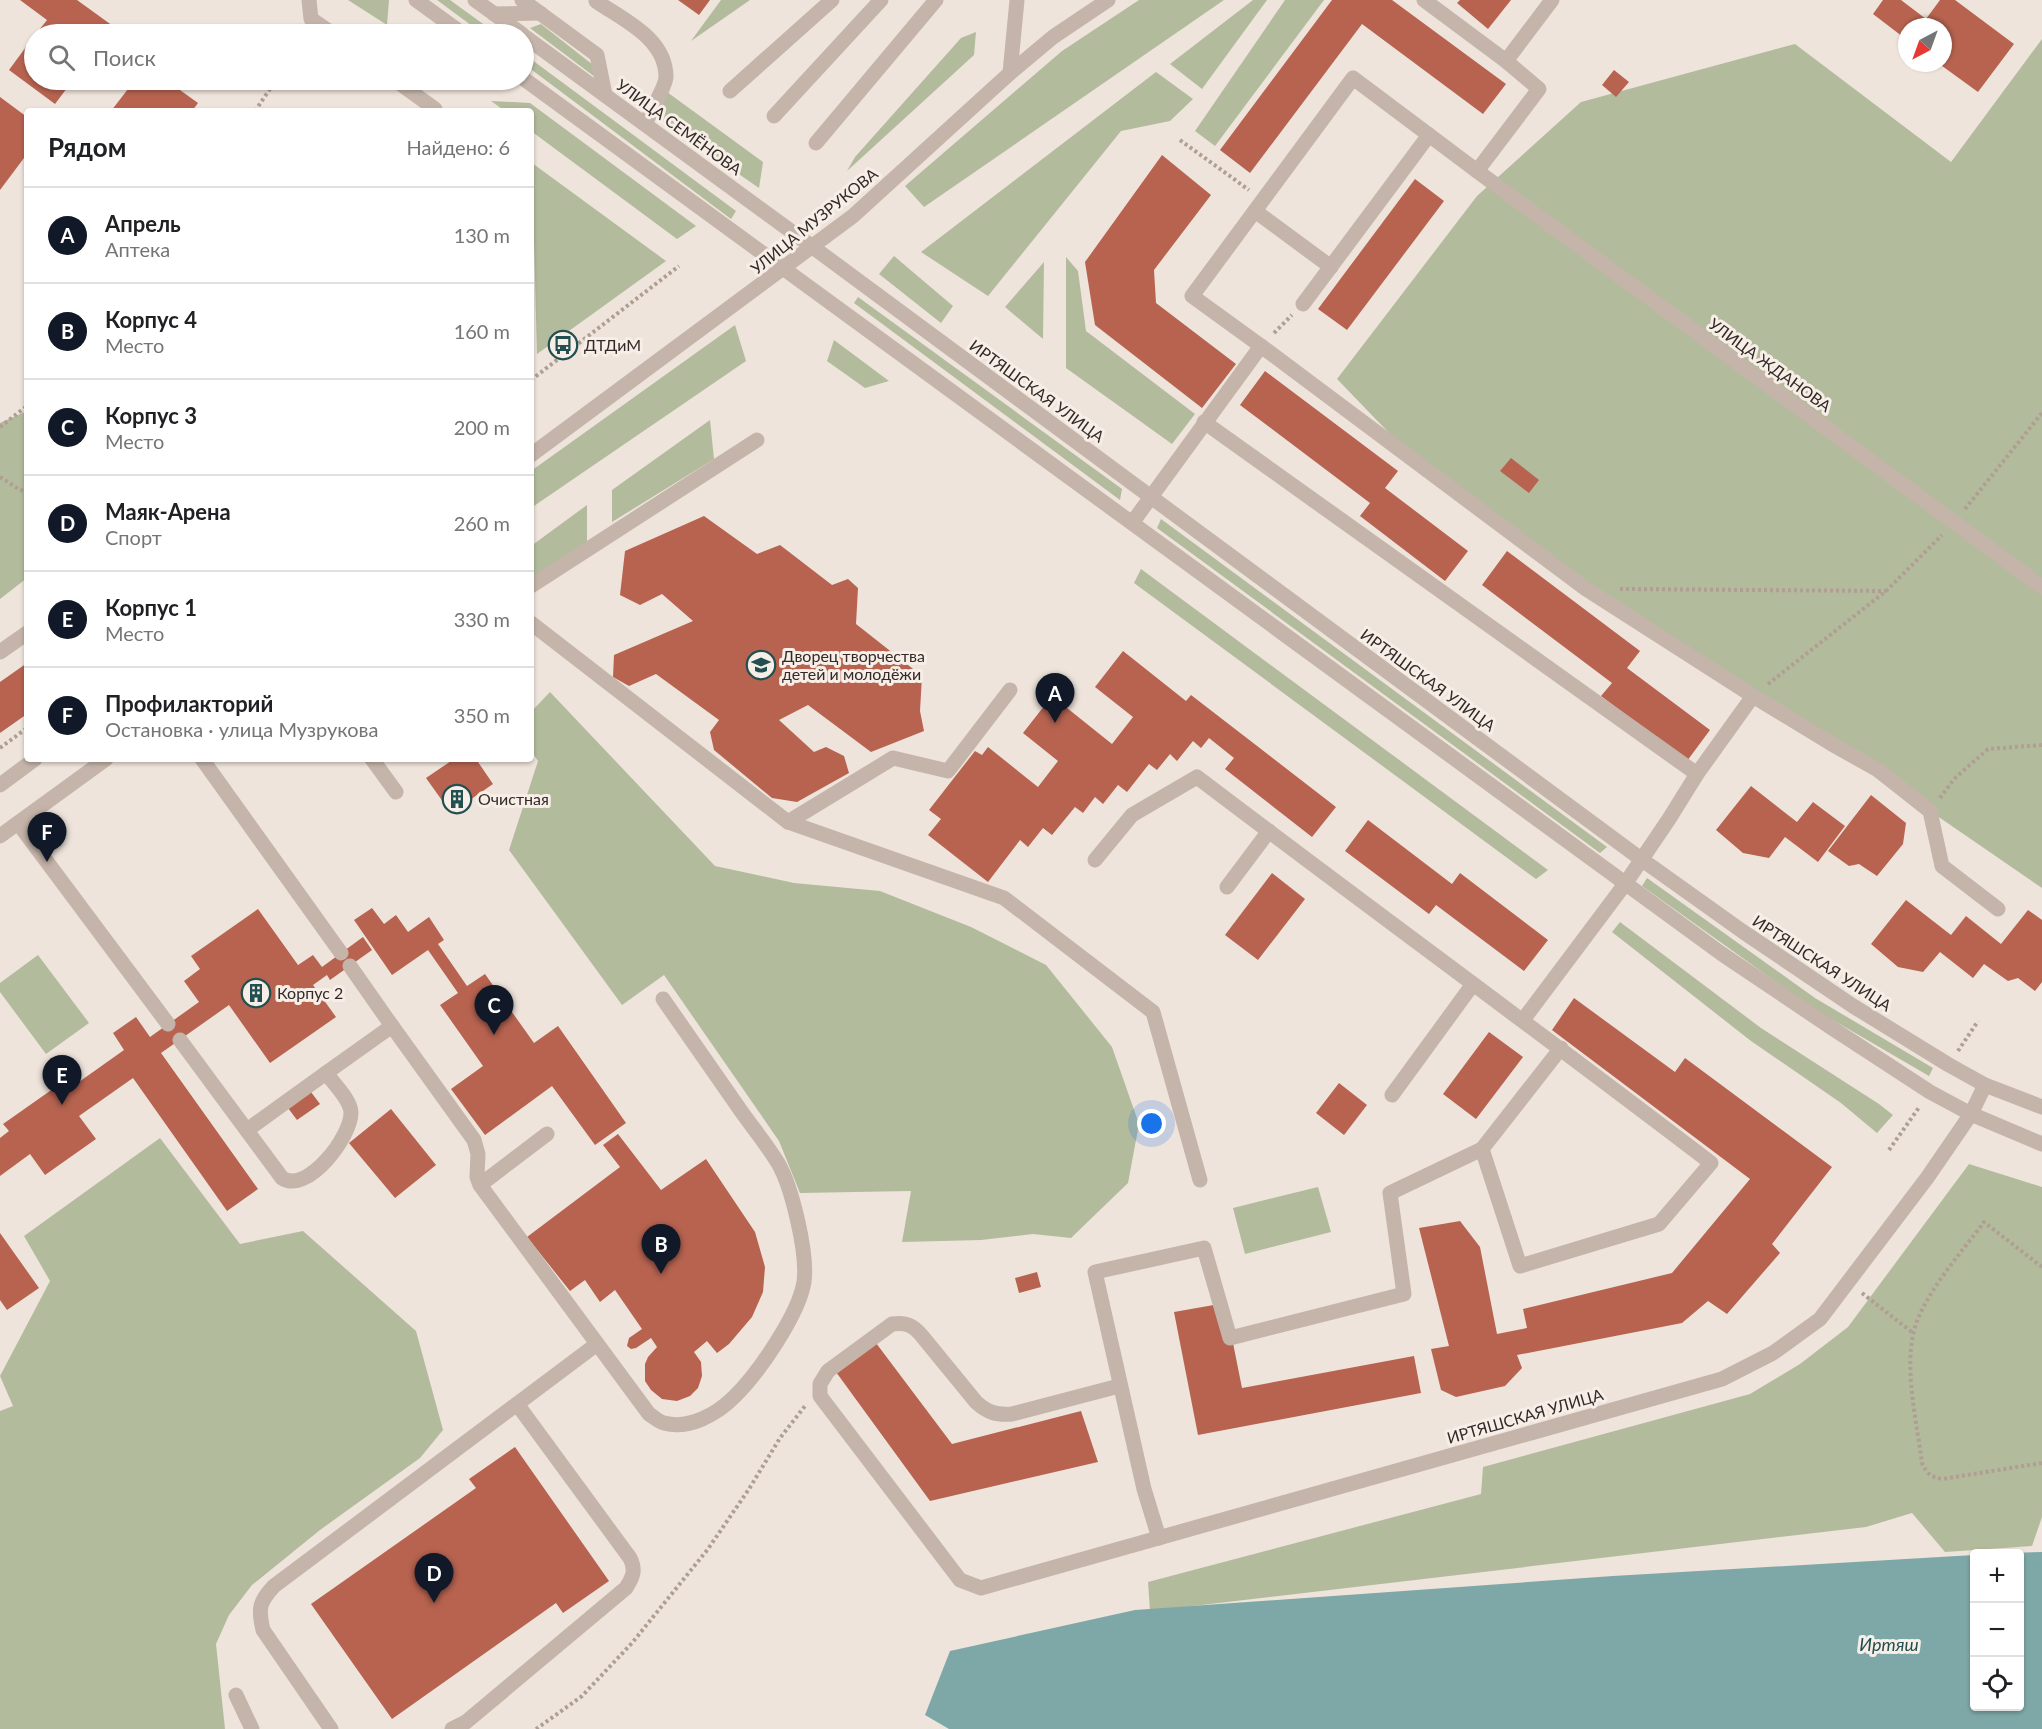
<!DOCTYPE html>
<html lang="ru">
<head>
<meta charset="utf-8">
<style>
	body { margin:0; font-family:Lato,sans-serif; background:#f6f6f6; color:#202124 }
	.controls { position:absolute; right:18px; bottom:18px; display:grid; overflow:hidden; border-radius:6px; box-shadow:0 2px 4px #0004 }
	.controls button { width:54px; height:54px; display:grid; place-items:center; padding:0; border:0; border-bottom:2px solid #e0e0e0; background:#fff; color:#202124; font:30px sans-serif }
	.compass { position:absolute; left:1898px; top:18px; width:54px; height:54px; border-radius:50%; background:#fff; box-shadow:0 2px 4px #0004; rotate:221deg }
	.you { position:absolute; left:1152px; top:1124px; width:21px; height:21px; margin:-15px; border:4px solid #fff; border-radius:50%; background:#1a73e8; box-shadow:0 0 0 9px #1a73e833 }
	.badge { display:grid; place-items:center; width:39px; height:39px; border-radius:50%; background:#111827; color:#fff; font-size:20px; font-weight:700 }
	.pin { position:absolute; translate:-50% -50px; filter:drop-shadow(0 2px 3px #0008) }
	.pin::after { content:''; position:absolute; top:32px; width:21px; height:18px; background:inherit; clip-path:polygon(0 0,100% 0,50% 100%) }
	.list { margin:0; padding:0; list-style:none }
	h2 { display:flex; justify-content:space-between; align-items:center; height:78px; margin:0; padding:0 24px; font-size:26px }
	h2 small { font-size:20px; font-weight:400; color:#757577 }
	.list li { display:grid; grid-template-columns:39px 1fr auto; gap:18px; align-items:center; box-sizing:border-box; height:96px; padding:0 24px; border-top:2px solid #e0e0e0 }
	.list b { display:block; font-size:22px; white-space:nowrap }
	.list p { margin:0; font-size:20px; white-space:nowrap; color:#757577 }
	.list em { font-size:20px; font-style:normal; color:#757577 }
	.icon { flex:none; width:33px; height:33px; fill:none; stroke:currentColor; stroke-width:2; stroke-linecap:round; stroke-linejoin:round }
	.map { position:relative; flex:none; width:2042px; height:1729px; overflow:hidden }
	.search { position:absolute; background:#fff; box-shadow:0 2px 4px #0004; left:24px; top:24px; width:510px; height:66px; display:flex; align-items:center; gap:15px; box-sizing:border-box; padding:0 21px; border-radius:33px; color:#757577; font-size:22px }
	.panel { position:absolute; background:#fff; box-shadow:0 2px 4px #0004; left:24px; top:108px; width:510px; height:654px; border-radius:6px }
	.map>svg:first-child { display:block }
	.green { fill:#b3bb9d }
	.water { fill:#7ea8a7 }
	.building { fill:#b76350 }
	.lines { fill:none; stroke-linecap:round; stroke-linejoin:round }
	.path { stroke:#b09e93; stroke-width:4; stroke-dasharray:3 3; stroke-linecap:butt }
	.minor { stroke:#c5b4a9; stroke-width:15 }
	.labels { text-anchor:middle; stroke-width:6; stroke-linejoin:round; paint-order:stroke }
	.street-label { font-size:16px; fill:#332a28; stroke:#f7eee7 }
	.poi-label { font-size:16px; fill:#332a28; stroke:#f7eee7; text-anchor:start }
	.water-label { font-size:18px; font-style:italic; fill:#224f4f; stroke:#f7eee7 }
</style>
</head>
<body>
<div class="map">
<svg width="2042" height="1729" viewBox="0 0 2042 1729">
	<rect width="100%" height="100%" fill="#eee4db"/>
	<!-- green -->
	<g class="green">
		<path d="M348,0H389L387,25Z"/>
		<path d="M437,0H450L497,34H483Z"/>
		<path d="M721,0H750L691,41Z"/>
		<path d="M1139,0H1224L924,207L905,186L1062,51Z"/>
		<path d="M1253,0H1267L1202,89L1170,64Z"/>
		<path d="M1285,0H1324L1215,146L1195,131Z"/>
		<path d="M541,24L593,65L595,77L530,28Z"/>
		<path d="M976,32L974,55L847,171L855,157L961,38Z"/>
		<path d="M2042,39V888L1930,811L1586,589L1421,466L1337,379L1477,196L1581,102L1795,44L1951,162Z"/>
		<path d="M524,54L736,211L731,219L524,64Z"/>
		<path d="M1156,72L1193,99L1170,121L1121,131L988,296L921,252Z"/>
		<path d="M667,92L763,162L759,188L655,116Z"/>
		<path d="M491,101L530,103L696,226L677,239L531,131V111H505Z"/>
		<path d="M532,163L666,261L537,354Z"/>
		<path d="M894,256L953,306L941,323L879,274Z"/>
		<path d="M1066,257L1078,271L1086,331L1195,414L1172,444L1066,368Z"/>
		<path d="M1044,262L1043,339L1005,307Z"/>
		<path d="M858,297L1122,489L1120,500L854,303Z"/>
		<path d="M735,325L746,361L531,508V471Z"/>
		<path d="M834,340L889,381L865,388L827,361Z"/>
		<path d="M27,411V578L0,599V423Z"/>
		<path d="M710,420L714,459L612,522V490Z"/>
		<path d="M587,505V545L531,580V546Z"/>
		<path d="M1161,519L1607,847L1600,853L1157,528Z"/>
		<path d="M1141,569L1548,870L1536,879L1134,583Z"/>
		<path d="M550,692L715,866L794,883L880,891L971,927L1046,965L1112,1047L1139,1124L1128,1183L1071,1238L1033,1234L981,1240L902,1242L911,1191L800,1193L779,1141L664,975L622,1005L509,850L538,761L531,751V712Z"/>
		<path d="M1647,878L1815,998L1933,1068L1929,1076L1814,1009L1642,886Z"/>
		<path d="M1620,922L1761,1028L1879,1104L1893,1115L1877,1133L1841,1103L1751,1041L1612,932Z"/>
		<path d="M38,955L89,1023L46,1054L0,992V983Z"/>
		<path d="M160,1138L240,1244L303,1231L416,1331L443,1430L420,1458L320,1530L252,1585L229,1615L216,1644L225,1729H0V1411L13,1406L0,1376L50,1281L24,1236Z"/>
		<path d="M1969,1164L2042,1187V1517L2032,1546L1945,1552L1912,1513L1866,1527L1150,1611L1148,1582L1481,1494L1483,1467L1750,1394L1800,1364L1848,1327Z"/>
		<path d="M1318,1187L1331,1232L1245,1254L1233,1208Z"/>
	</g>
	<!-- water -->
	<path class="water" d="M2042,1552V1729H949L925,1715L950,1651L1135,1610L1613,1576L1974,1555V1706H2020V1554L2006,1553Z"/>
	<!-- building -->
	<g class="building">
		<path d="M20,0H77L124,34H36L47,20Z"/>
		<path d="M678,0H710L699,15Z"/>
		<path d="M1332,0H1392L1506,84L1483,114L1362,24L1250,173L1220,150Z"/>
		<path d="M1460,0H1511L1488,29L1457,3Z"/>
		<path d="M1883,0H1901L1926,19L1940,0H1955L2014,44L1978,92L1938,63H1943V27H1907V40L1873,14Z"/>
		<path d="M34,36V80H73L55,104L9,70Z"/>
		<path d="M1614,70L1629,82L1616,97L1602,85Z"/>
		<path d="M135,80H166L198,103L192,111H111Z"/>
		<path d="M0,97L27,117V154L0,190Z"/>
		<path d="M1162,155L1211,195L1154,270L1156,303L1236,364L1202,408L1095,325L1085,262Z"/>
		<path d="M1415,179L1444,201L1347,330L1318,309Z"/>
		<path d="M1265,371L1398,471L1385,488L1468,551L1445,581L1360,516L1370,503L1240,405Z"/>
		<path d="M1511,458L1539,480L1529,493L1500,471Z"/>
		<path d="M704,516L757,554L780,545L832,585L848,579L858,588L856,624L922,676L920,711L924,731L871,752L808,705L779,720L814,752L826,747L844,756L849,773L797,802L772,798L714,750L710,732L719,720L656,674L629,686L613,677L614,655L693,621L662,594L640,605L620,595L625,551Z"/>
		<path d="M1507,551L1640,651L1627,668L1710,730L1687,761L1601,696L1612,683L1482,585Z"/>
		<path d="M1123,651L1186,701L1191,695L1336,807L1312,837L1225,769L1234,758L1209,738L1201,748L1193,741L1177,761L1170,754L1157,770L1149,764L1127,792L1118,785L1103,804L1095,797L1083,813L1075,807L1052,835L1043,828L1028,847L1020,840L988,882L928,835L941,819L929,810L975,751L982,755L988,747L1038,787L1058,761L1023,733L1052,696L1112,744L1133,717L1095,687Z"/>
		<path d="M27,663V714L0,733V682Z"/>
		<path d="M454,759H476L493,784L451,813L426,778Z"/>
		<path d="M1751,786L1797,822L1813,802L1845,826L1818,862L1785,837L1769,858L1743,853L1716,830Z"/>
		<path d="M1871,795L1906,823L1903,844L1877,876L1859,864L1849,866L1828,851Z"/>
		<path d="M1368,820L1452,884L1460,873L1548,940L1524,971L1436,905L1429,914L1345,851Z"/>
		<path d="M1272,873L1305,899L1258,960L1225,935Z"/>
		<path d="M1906,900L1951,935L1966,916L2001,944L2028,910L2042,920V982L2035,991L2018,978L2008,981L1984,964L1973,978L1940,952L1923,972L1898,967L1871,944Z"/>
		<path d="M372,908L384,924L396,915L408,932L429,917L444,940L438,944L467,986L485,974L534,1043L558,1026L626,1123L595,1145L552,1086L485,1135L451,1089L483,1066L440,1005L458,993L428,950L392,975L354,920Z"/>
		<path d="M258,909L298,965L313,955L322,967L363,937L372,950L330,980L327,975L313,985L336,1017L270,1063L229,1005L161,1053L258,1189L227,1211L133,1078L79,1116L96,1139L45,1175L30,1154L0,1176V1138L9,1131L3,1124L57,1086L62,1094L124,1050L113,1033L136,1017L150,1037L199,1002L184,981L200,969L191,956Z"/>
		<path d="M1574,998L1675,1072L1685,1058L1832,1167L1772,1244L1780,1253L1727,1314L1708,1301L1682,1323L1517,1355L1522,1368L1505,1386L1456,1397L1441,1390L1431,1349L1449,1346L1419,1228L1460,1221L1480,1247L1497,1334L1527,1328L1523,1309L1672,1273L1750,1179L1552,1030Z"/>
		<path d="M1489,1032L1523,1057L1476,1119L1443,1094Z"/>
		<path d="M1339,1083L1367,1105L1344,1135L1316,1113Z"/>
		<path d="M311,1092L320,1104L297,1120L288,1108Z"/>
		<path d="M391,1109L436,1165L395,1198L349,1143Z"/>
		<path d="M618,1134L661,1190L706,1159L755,1232L765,1267L763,1292L752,1317L729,1344L717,1353L707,1341L694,1352L701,1362L702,1376L698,1388L690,1396L677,1401L662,1399L651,1390L645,1381V1364L648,1357L657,1347L651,1338L636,1348L631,1349L627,1346L629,1338L642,1329L615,1290L600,1302L585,1280L570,1291L527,1237L620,1167L603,1145Z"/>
		<path d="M0,1233L39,1288L7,1310L0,1300Z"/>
		<path d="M1037,1272L1041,1287L1019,1293L1015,1278Z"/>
		<path d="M1225,1303L1242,1388L1414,1356L1421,1393L1198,1435L1174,1312Z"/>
		<path d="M876,1343L952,1444L1081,1411L1098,1462L930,1501L836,1372Z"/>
		<path d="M515,1447L609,1581L563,1613L556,1603L392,1719L311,1604L476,1488L469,1479Z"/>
	</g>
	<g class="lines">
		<!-- path -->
		<g class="path">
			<path d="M255,111L276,80"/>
			<path d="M1180,140L1249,190"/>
			<path d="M1274,333L1292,315"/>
			<path d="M531,380L679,266"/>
			<path d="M0,427L27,406"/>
			<path d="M0,477L20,490L27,492"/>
			<path d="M1965,509L2042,413"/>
			<path d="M1620,589L1886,591"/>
			<path d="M1768,684L1886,591L1942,535"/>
			<path d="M0,748L27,728"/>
			<path d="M1940,798L1954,779L1988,749L2042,745"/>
			<path d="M1958,1051L1978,1021"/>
			<path d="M1889,1150L1920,1106"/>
			<path d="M2042,1267L1984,1222C1962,1252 1920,1298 1913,1335C1905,1374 1917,1423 1922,1463C1927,1474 1931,1477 1942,1479L2042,1463"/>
			<path d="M1862,1293L1913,1333"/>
			<path d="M536,1729L582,1696L632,1643L708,1549L749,1489L780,1438L805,1406"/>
		</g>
		<!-- minor -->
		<g class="minor">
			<path d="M309,0L311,19L333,34"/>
			<path d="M416,0L463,34"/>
			<path d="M475,0L522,34"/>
			<path d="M522,0L597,55L605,95"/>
			<path d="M1424,0L1506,61L1539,89L1477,171"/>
			<path d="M596,1C623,20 666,38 666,77C666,86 649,115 645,124"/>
			<path d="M494,14L540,13"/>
			<path d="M524,36L814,248L1641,859L1742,931L1853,1006L1949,1065L1985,1085L2042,1107"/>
			<path d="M1506,61L1552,0"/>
			<path d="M1010,73L1017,0"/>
			<path d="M524,79L1722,954L1832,1028L1930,1092L1971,1114L2042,1144"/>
			<path d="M395,80L435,109"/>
			<path d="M730,91L832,0"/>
			<path d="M774,116L881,0"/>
			<path d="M816,143L936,0"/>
			<path d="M1255,211L1331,267"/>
			<path d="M1303,304L1429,135"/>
			<path d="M1261,346L1192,296L1353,78L1477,171L2042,587"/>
			<path d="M1204,422L1697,774"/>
			<path d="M531,455L853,216L1010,73L1053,37L1108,0"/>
			<path d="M1132,523L1261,346L1586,589L1753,696L1837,747L1878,770L1930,811L1942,866L1998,909"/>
			<path d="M531,586L757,440"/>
			<path d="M531,623L788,822L893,758L948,771L1010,690"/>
			<path d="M0,652L27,633"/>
			<path d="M202,759L341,953"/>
			<path d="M372,759L396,792"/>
			<path d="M0,785L35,759"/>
			<path d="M788,822L1004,898L1153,1012L1200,1180"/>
			<path d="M18,823L168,1024"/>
			<path d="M0,836L106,759"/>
			<path d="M1095,860L1132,815L1197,777C1368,907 1541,1033 1711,1163L1659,1224L1520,1266L1482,1149L1561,1048"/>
			<path d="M1227,887L1269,831"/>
			<path d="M1523,1020L1625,884L1669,819L1697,774L1753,696"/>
			<path d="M392,1026L474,1140L478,1154L477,1177L480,1185L547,1134"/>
			<path d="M180,1040L282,1178C307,1195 352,1136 351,1112C350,1099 334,1084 326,1073L392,1026L350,966"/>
			<path d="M1392,1095L1473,984"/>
			<path d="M247,1130L326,1073"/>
			<path d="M480,1185L649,1414C654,1417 659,1422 664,1423C689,1430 717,1414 734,1397C758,1374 799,1314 804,1282C808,1254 792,1187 778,1163C767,1145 753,1128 741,1111C715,1074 689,1036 663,999"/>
			<path d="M1119,1386L1012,1414C996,1415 988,1413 976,1402L922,1336C913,1325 906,1322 892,1324L828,1371L820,1384V1396L960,1580L981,1588L1722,1379L1773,1353L1820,1319L1927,1178L1971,1114L1985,1085"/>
			<path d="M517,1404L597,1344"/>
			<path d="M1159,1538L1144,1489L1095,1272L1204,1248L1230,1338L1404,1294L1390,1193L1482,1149"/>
			<path d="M236,1695L252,1729"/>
			<path d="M331,1729L263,1630C258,1609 259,1602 274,1586L517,1404L630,1558C636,1570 633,1577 626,1588L466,1722L452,1729"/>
		</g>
	</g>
	<!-- icons -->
	<defs>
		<g id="bus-ring" transform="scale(1.5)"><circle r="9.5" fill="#f7eee7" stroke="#224f4f" stroke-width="1.5"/><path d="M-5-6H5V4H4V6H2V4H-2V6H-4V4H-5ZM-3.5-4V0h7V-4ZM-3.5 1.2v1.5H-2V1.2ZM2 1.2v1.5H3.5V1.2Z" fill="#224f4f"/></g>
		<g id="school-ring" transform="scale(1.5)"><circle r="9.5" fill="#f7eee7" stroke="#224f4f" stroke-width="1.5"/><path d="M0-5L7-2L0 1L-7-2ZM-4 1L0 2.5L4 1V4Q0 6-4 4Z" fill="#224f4f"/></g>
		<g id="building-ring" transform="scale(1.5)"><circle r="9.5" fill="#f7eee7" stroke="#224f4f" stroke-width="1.5"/><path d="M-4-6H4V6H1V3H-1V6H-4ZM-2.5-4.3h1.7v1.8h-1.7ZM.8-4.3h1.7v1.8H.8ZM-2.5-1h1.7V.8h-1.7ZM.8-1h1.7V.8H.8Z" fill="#224f4f"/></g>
	</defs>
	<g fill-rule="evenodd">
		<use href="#bus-ring" x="563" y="345"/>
		<use href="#school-ring" x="761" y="665"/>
		<use href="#building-ring" x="457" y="799"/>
		<use href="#building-ring" x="256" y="993"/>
	</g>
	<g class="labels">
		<!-- street labels -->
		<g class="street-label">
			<text transform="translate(679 127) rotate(36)" y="6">УЛИЦА СЕМЁНОВА</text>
			<text transform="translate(814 221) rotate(-39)" y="6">УЛИЦА МУЗРУКОВА</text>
			<text transform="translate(1770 365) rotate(36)" y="6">УЛИЦА ЖДАНОВА</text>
			<text transform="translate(1037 391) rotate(36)" y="6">ИРТЯШСКАЯ УЛИЦА</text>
			<text transform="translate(1428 680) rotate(36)" y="6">ИРТЯШСКАЯ УЛИЦА</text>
			<text transform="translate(1822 963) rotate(33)" y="6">ИРТЯШСКАЯ УЛИЦА</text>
			<text transform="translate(1525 1416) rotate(-16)" y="6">ИРТЯШСКАЯ УЛИЦА</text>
		</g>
		<!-- poi labels -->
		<g class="poi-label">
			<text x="584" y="351">ДТДиМ</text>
			<text x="782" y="662">Дворец творчества<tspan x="782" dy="18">детей и молодёжи</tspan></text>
			<text x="478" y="805">Очистная</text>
			<text x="277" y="999">Корпус 2</text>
		</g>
		<!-- water labels -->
		<g class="water-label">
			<text x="1889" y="1651">Иртяш</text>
		</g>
	</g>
</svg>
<div class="controls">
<button>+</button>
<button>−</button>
<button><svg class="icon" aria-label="locate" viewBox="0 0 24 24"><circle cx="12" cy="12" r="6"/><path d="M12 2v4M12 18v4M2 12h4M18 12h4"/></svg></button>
</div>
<svg class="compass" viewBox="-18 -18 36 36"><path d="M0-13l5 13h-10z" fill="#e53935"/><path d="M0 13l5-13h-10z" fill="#757577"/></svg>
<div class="you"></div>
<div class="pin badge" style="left:1055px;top:723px">A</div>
<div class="pin badge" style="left:661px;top:1274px">B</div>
<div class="pin badge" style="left:494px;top:1035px">C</div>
<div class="pin badge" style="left:434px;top:1603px">D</div>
<div class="pin badge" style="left:62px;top:1105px">E</div>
<div class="pin badge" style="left:47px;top:862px">F</div>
<div class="search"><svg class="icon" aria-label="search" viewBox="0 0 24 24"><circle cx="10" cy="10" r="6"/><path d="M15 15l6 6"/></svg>Поиск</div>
<section class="panel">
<h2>Рядом<small>Найдено: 6</small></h2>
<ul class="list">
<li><span class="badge">A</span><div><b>Апрель</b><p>Аптека</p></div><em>130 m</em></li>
<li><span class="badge">B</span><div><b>Корпус 4</b><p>Место</p></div><em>160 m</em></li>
<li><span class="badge">C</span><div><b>Корпус 3</b><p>Место</p></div><em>200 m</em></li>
<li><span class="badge">D</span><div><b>Маяк-Арена</b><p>Спорт</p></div><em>260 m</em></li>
<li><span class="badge">E</span><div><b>Корпус 1</b><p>Место</p></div><em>330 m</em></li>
<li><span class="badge">F</span><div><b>Профилакторий</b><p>Остановка · улица Музрукова</p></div><em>350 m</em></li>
</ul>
</section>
</div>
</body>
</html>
